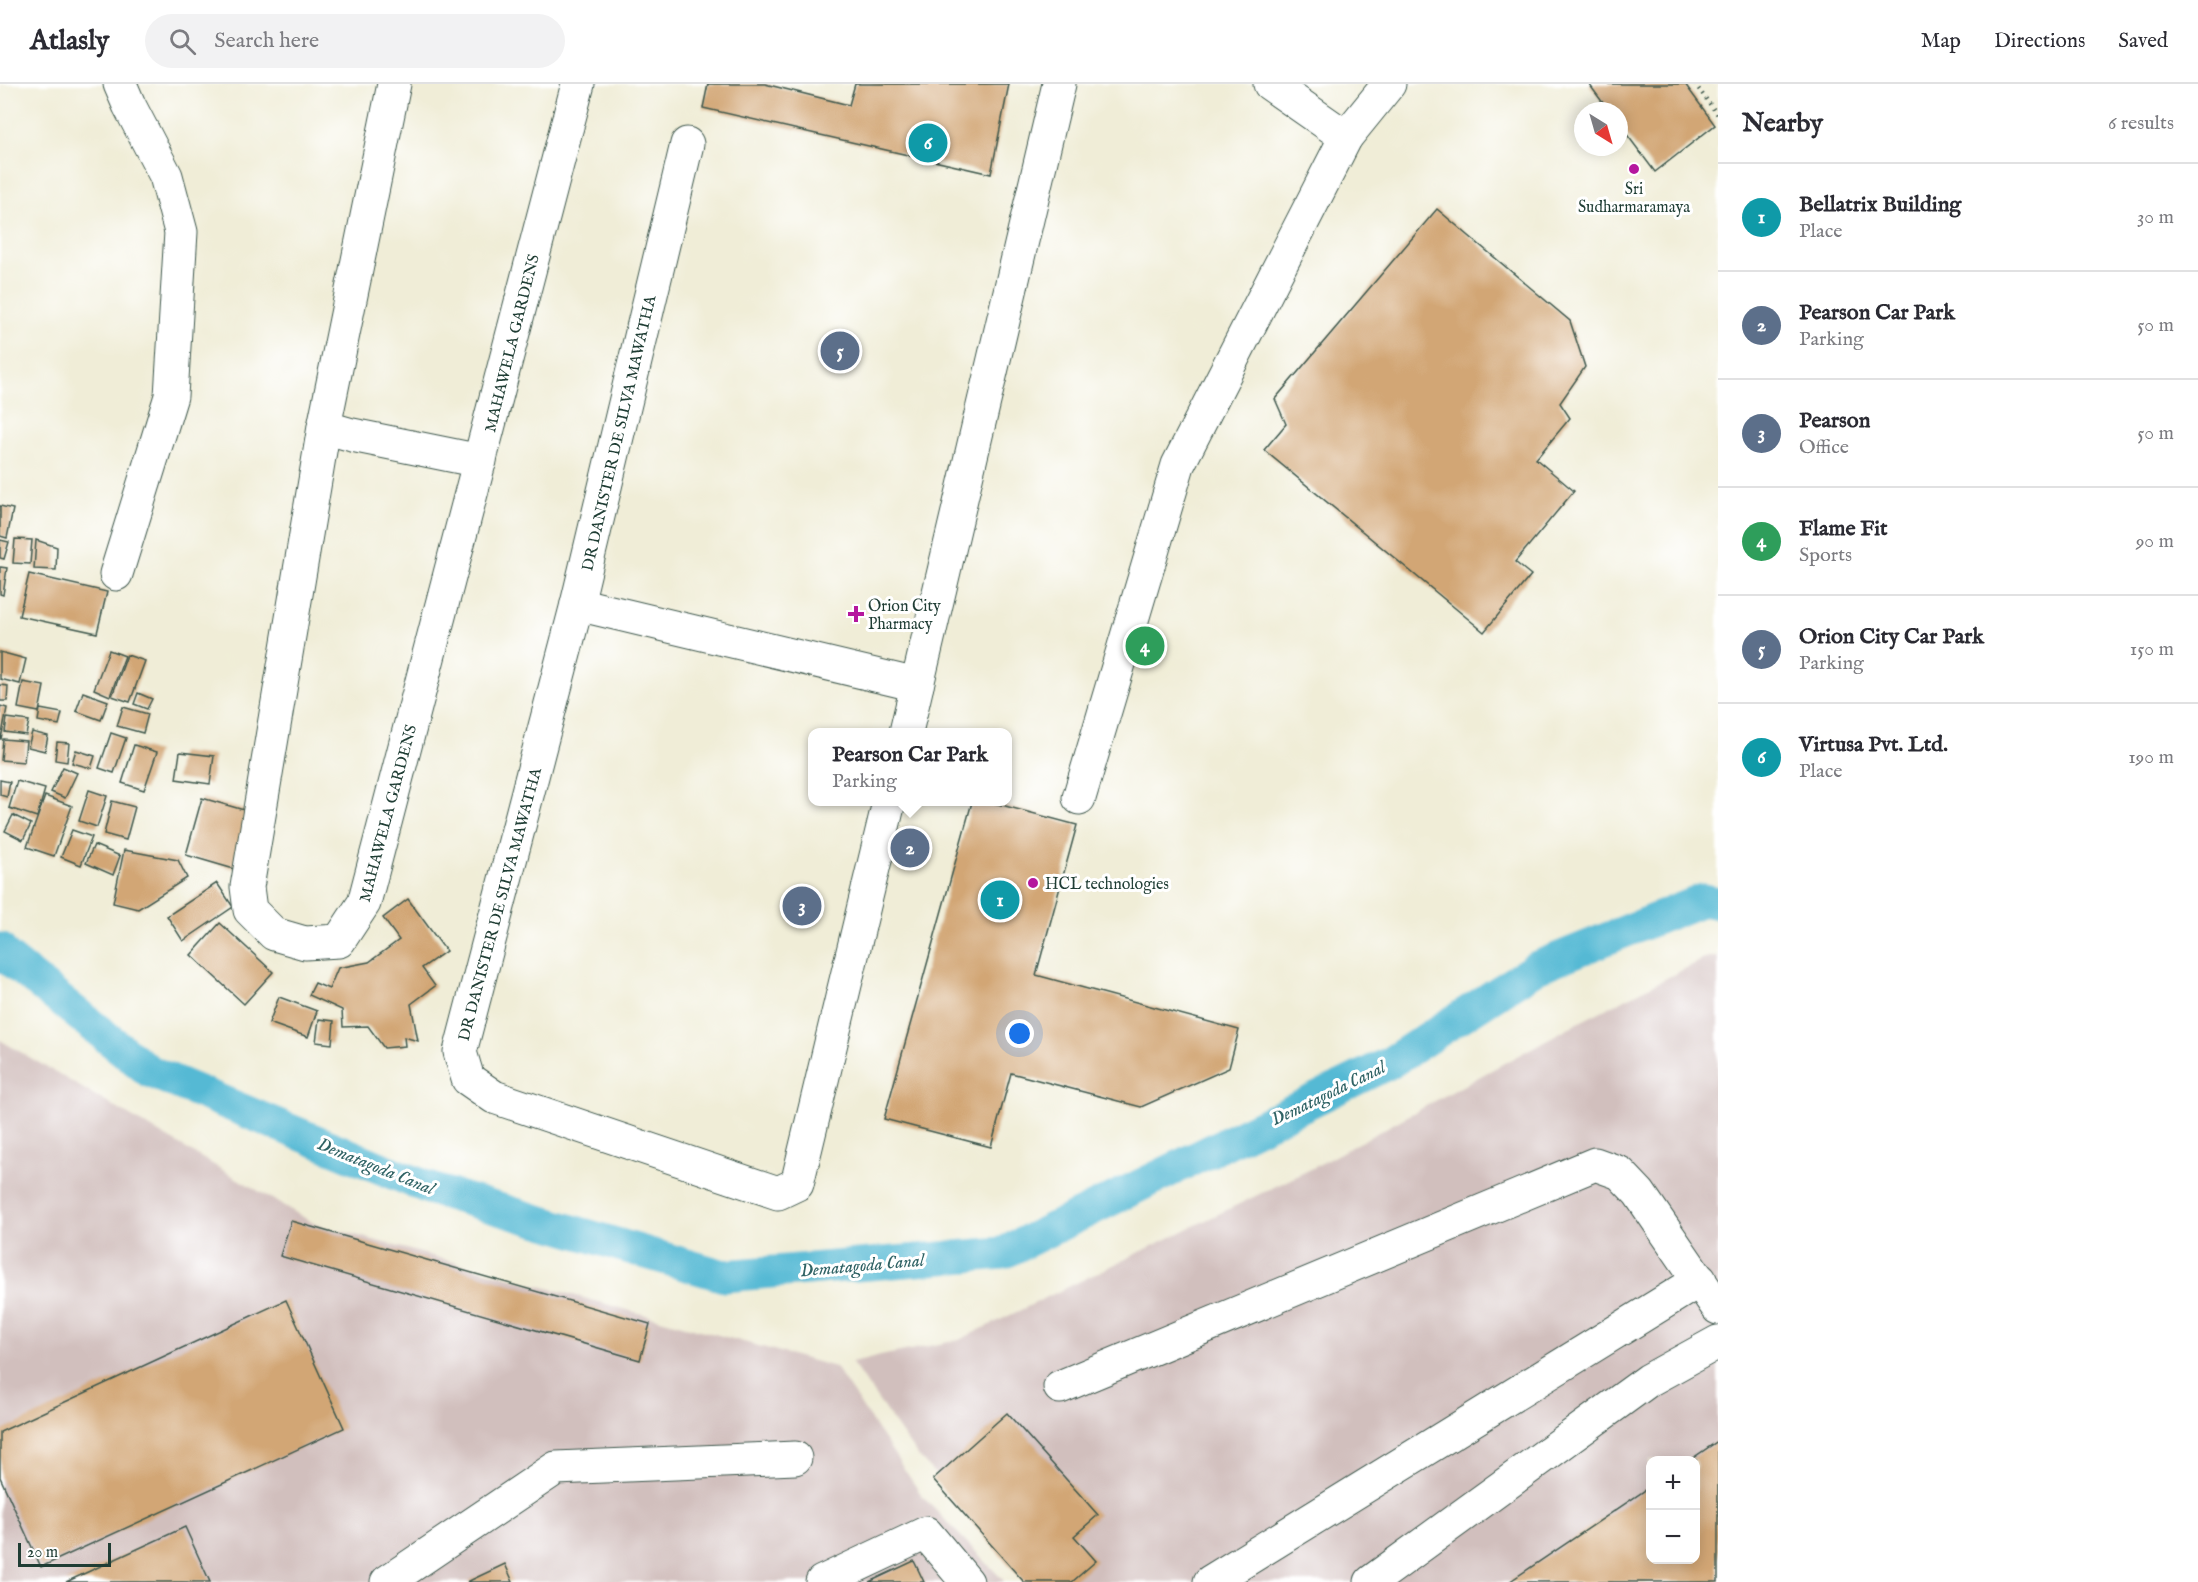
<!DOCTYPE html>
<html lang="en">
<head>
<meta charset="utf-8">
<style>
	body { margin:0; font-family:"IM FELL English",serif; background:#f2f2f3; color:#2b2b33 }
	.controls { position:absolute; right:18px; bottom:18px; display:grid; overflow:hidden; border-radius:12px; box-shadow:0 3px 15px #0003 }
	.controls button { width:54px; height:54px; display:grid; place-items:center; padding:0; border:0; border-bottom:2px solid #e1e1e2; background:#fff; color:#2b2b33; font:30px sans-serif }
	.compass { position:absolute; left:1574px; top:18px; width:54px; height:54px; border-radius:50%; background:#fff; box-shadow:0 3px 15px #0003; rotate:143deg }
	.scale { position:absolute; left:18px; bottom:15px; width:93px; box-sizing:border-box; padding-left:6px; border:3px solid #1f3d34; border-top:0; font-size:16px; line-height:21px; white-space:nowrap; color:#1f3d34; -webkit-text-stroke:4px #fff; paint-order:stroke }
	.you { position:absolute; left:1020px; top:950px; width:21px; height:21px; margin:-15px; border:4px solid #fff; border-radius:50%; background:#1a73e8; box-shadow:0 0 0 9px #1a73e833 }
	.badge { display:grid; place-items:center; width:39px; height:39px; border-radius:50%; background:#0f766e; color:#fff; font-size:20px; font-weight:700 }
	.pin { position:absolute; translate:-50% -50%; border:3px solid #fff; box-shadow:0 2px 6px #0006 }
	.popup { position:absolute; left:808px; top:644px; width:204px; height:78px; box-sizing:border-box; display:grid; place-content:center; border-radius:12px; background:#fff; filter:drop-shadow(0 2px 4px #0005); font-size:20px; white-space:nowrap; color:#7c7c81 }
	.popup b { font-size:22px; color:#2b2b33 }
	.popup::after { content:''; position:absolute; left:50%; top:100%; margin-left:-12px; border:12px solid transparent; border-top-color:#fff }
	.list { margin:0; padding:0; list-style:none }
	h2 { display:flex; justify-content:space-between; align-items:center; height:78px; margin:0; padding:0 24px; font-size:26px }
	h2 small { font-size:20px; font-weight:400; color:#7c7c81 }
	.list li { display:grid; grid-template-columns:39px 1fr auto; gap:18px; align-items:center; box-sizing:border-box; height:108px; padding:0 24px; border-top:2px solid #e1e1e2 }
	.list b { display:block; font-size:22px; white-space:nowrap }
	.list p { margin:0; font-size:20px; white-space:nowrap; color:#7c7c81 }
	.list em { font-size:20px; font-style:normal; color:#7c7c81 }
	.icon { flex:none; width:33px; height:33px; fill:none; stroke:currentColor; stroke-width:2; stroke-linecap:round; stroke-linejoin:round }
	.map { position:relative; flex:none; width:1718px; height:1498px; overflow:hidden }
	header { display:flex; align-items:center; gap:36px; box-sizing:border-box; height:84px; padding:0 30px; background:#fff; border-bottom:2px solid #e1e1e2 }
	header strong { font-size:28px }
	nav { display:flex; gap:33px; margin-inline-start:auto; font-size:21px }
	.search { width:420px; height:54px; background:#f2f2f3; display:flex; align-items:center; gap:15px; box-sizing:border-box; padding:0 21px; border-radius:33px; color:#7c7c81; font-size:22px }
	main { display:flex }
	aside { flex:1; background:#fff }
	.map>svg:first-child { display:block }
	.industrial { fill:#d1bfbd; fill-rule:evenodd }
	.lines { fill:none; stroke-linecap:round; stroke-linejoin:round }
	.canal { stroke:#55b9d4; stroke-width:33 }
	.building { fill:#d2a675 }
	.minor-casing { stroke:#3e574c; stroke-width:35 }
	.path { stroke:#3e574c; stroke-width:4; stroke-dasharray:1.5 4.5; stroke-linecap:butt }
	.minor { stroke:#fff; stroke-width:33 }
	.poi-dot { fill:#b5179e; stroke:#fff; stroke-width:2 }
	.labels { text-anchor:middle; stroke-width:6; stroke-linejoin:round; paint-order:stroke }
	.poi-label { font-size:16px; fill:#1f3d34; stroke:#fff; text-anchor:start }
	.street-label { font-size:16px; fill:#1f3d34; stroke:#fff }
	.water-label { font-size:18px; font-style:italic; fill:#2f6264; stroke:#fff }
</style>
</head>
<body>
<header>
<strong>Atlasly</strong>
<div class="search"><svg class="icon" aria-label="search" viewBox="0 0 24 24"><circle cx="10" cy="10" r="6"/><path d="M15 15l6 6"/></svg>Search here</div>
<nav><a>Map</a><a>Directions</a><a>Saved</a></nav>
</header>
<main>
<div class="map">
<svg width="1718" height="1498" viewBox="0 0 1718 1498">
	<rect width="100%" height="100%" fill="#fff"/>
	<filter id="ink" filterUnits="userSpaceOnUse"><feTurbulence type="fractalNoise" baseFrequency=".0167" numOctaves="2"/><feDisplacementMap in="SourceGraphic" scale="12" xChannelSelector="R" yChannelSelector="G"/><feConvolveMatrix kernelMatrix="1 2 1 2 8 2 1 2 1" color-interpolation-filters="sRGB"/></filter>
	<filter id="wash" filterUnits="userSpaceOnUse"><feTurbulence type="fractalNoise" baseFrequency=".008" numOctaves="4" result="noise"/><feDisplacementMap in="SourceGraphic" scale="24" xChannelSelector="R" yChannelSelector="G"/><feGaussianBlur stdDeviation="1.35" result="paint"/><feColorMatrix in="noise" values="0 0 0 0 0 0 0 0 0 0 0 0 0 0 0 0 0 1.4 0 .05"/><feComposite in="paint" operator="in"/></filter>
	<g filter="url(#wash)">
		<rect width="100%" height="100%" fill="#f0edd7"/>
		<!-- industrial -->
		<g class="industrial">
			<path d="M1708,873H1718V1498H1038L917,1371L851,1278L959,1256L1311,1085L1566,945ZM1650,1376H1696V1476H1650Z"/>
			<path d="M0,956L315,1140L835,1283L923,1413L1005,1498H0Z"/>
		</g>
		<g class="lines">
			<!-- canal -->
			<path class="canal" d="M0,865L5,872L149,987L431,1105L724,1192L1003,1169L1391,978L1537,883L1703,816L1718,819"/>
		</g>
		<g id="blocks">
			<!-- building -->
			<g class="building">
				<path d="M708,0H765L849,21L855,0H1009L991,90L703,24Z"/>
				<path d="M1589,0H1685L1715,41L1655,88L1619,40V27H1609Z"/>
				<path d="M1437,125L1570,237L1585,283L1560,319L1570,334L1536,375L1574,407L1515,478L1531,491L1484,548L1264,366L1286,340L1275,315Z"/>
				<path d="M0,422L13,425L7,454L0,452Z"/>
				<path d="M15,455L32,456L30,480L13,479Z"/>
				<path d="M0,456L9,458L4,475L0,474Z"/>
				<path d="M36,456L57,463L56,486L34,485Z"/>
				<path d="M0,483L7,484L3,511L0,510Z"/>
				<path d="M29,490L107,508L97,549L19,532Z"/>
				<path d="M109,566L125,572L110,612L94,605Z"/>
				<path d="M0,568L26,575L20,600L0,595Z"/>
				<path d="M127,571L145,577L130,618L112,612Z"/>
				<path d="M23,598L44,602L39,628L18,624Z"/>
				<path d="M0,601L8,602L7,617H0Z"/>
				<path d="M83,608L108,617L101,636L76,627Z"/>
				<path d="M138,609L152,615L147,625L134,620Z"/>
				<path d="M0,622L7,624L1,655H0Z"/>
				<path d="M123,623L148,630L143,649L117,642Z"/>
				<path d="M40,625L62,629L59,641L38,637Z"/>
				<path d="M7,634L29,637L26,651L5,648Z"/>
				<path d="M32,648L48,652L45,667L28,663Z"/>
				<path d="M111,649L126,654L114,689L99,684Z"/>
				<path d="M3,655L26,657L24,678L1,676Z"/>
				<path d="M57,658L69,659L67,678L55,676Z"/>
				<path d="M134,661L157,668L144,706L122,699Z"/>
				<path d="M76,666L95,672L91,684L72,679Z"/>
				<path d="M180,668L214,672L210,700L176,695Z"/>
				<path d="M63,683L77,689L65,714L51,708Z"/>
				<path d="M0,696L10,698L7,713L0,711Z"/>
				<path d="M17,697L45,705L37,733L9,724Z"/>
				<path d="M89,706L107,712L97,743L79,737Z"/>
				<path d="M45,712L72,722L54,772L27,763Z"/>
				<path d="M202,714L251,728L234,785L186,771Z"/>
				<path d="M112,717L135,723L126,756L104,750Z"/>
				<path d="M972,718H990L1077,741L1036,891L1239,946L1229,984L1141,1023L1011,989L991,1063L884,1035Z"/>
				<path d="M13,731L31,740L23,756L5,747Z"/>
				<path d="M72,746L92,753L81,781L61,773Z"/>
				<path d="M94,761L120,772L113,791L86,779Z"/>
				<path d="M124,766L178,776L187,794L138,825L113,819Z"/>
				<path d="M217,799L233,823L183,857L167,832Z"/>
				<path d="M408,815L446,867L422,884L435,902L411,920L418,957L404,953L405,962L384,964L368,942L343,943L342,926L309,911L315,899L329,905L338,884L369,878L399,856L383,834Z"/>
				<path d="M220,839L273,888L244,920L191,871Z"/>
				<path d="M279,913L317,927L308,953L269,939Z"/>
				<path d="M319,935L334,937L332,960L316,958Z"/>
				<path d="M291,1137L650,1240L640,1276L280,1172Z"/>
				<path d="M286,1216L344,1344L41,1483L0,1393V1348Z"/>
				<path d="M1007,1329L1098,1431L1074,1452L1096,1477L1072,1498H1024L933,1395Z"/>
				<path d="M1718,1357V1498H1509L1650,1403V1476H1696V1376H1690Z"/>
				<path d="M185,1443L210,1498H66Z"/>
				<path d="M914,1477L924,1498H869Z"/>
				<path d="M505,1480L513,1498H467Z"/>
			</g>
		</g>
	</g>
	<g filter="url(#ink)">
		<use href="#blocks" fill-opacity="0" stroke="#3e574c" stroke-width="1.5"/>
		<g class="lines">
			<!-- minor casing -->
			<g class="minor-casing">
				<g id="minor">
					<path d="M394,0L324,343L247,803L250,826L274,850L305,859L339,857L364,819L578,0"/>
					<path d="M1270,0L1346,53L1389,0"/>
					<path d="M687,60L577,520L460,968L468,995L494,1013L778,1109L797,1100L889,718"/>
					<path d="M324,343L352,351L480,377"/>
					<path d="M116,490L171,312L181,148L166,92L129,21L120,0"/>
					<path d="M577,520L917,601"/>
					<path d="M906,648L1059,0"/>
					<path d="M1079,714L1178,381L1346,53"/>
					<path d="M1060,1303L1595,1080L1620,1089L1639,1109L1718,1224"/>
					<path d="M387,1498L556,1384L795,1374"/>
					<path d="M822,1498L926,1449L967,1498"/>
					<path d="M1210,1498L1700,1196"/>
					<path d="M1371,1498L1649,1296L1718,1258"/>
				</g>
			</g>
			<!-- path -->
			<path class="path" d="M1695,0L1718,31"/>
			<!-- minor -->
			<use href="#minor" class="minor"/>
		</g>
	</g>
	<!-- markers -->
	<g class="poi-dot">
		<circle cx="1634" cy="85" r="6"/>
		<path d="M853 521h6v6h6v6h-6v6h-6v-6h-6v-6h6z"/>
		<circle cx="1033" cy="799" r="6"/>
	</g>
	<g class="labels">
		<!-- poi labels -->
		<g class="poi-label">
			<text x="1634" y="110" text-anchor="middle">Sri<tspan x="1634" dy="18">Sudharmaramaya</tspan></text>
			<text x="868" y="527">Orion City<tspan x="868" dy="18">Pharmacy</tspan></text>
			<text x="1045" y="805">HCL technologies</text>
		</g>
		<!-- street labels -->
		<g class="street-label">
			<text transform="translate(511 259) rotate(-76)" y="6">MAHAWELA GARDENS</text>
			<text transform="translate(618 349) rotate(-77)" y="6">DR DANISTER DE SILVA MAWATHA</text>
			<text transform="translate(387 729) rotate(-75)" y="6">MAHAWELA GARDENS</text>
			<text transform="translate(499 820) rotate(-75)" y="6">DR DANISTER DE SILVA MAWATHA</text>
		</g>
		<!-- water labels -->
		<g class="water-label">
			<text transform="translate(1328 1009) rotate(-26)" y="6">Dematagoda Canal</text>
			<text transform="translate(376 1082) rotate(22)" y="6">Dematagoda Canal</text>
			<text transform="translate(862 1181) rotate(-5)" y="6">Dematagoda Canal</text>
		</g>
	</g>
</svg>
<div class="controls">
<button>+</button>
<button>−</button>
</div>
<svg class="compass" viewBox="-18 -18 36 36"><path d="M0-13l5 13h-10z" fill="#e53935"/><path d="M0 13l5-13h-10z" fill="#7c7c81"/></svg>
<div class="scale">20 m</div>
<div class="you"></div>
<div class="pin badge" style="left:1000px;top:816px;background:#0f9aa8">1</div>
<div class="pin badge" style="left:910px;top:764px;background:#5c6f8a">2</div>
<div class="popup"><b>Pearson Car Park</b>Parking</div>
<div class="pin badge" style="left:802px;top:822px;background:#5c6f8a">3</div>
<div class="pin badge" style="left:1145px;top:562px;background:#2e9e5b">4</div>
<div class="pin badge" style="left:840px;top:267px;background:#5c6f8a">5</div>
<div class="pin badge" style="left:928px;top:59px;background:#0f9aa8">6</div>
</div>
<aside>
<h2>Nearby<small>6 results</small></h2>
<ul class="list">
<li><span class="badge" style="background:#0f9aa8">1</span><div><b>Bellatrix Building</b><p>Place</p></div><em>30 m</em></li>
<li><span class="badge" style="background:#5c6f8a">2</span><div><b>Pearson Car Park</b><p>Parking</p></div><em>50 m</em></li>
<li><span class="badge" style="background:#5c6f8a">3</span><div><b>Pearson</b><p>Office</p></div><em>50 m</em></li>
<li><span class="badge" style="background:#2e9e5b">4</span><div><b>Flame Fit</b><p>Sports</p></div><em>90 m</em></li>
<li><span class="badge" style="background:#5c6f8a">5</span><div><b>Orion City Car Park</b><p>Parking</p></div><em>150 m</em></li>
<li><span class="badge" style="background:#0f9aa8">6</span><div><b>Virtusa Pvt. Ltd.</b><p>Place</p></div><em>190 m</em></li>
</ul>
</aside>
</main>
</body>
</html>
